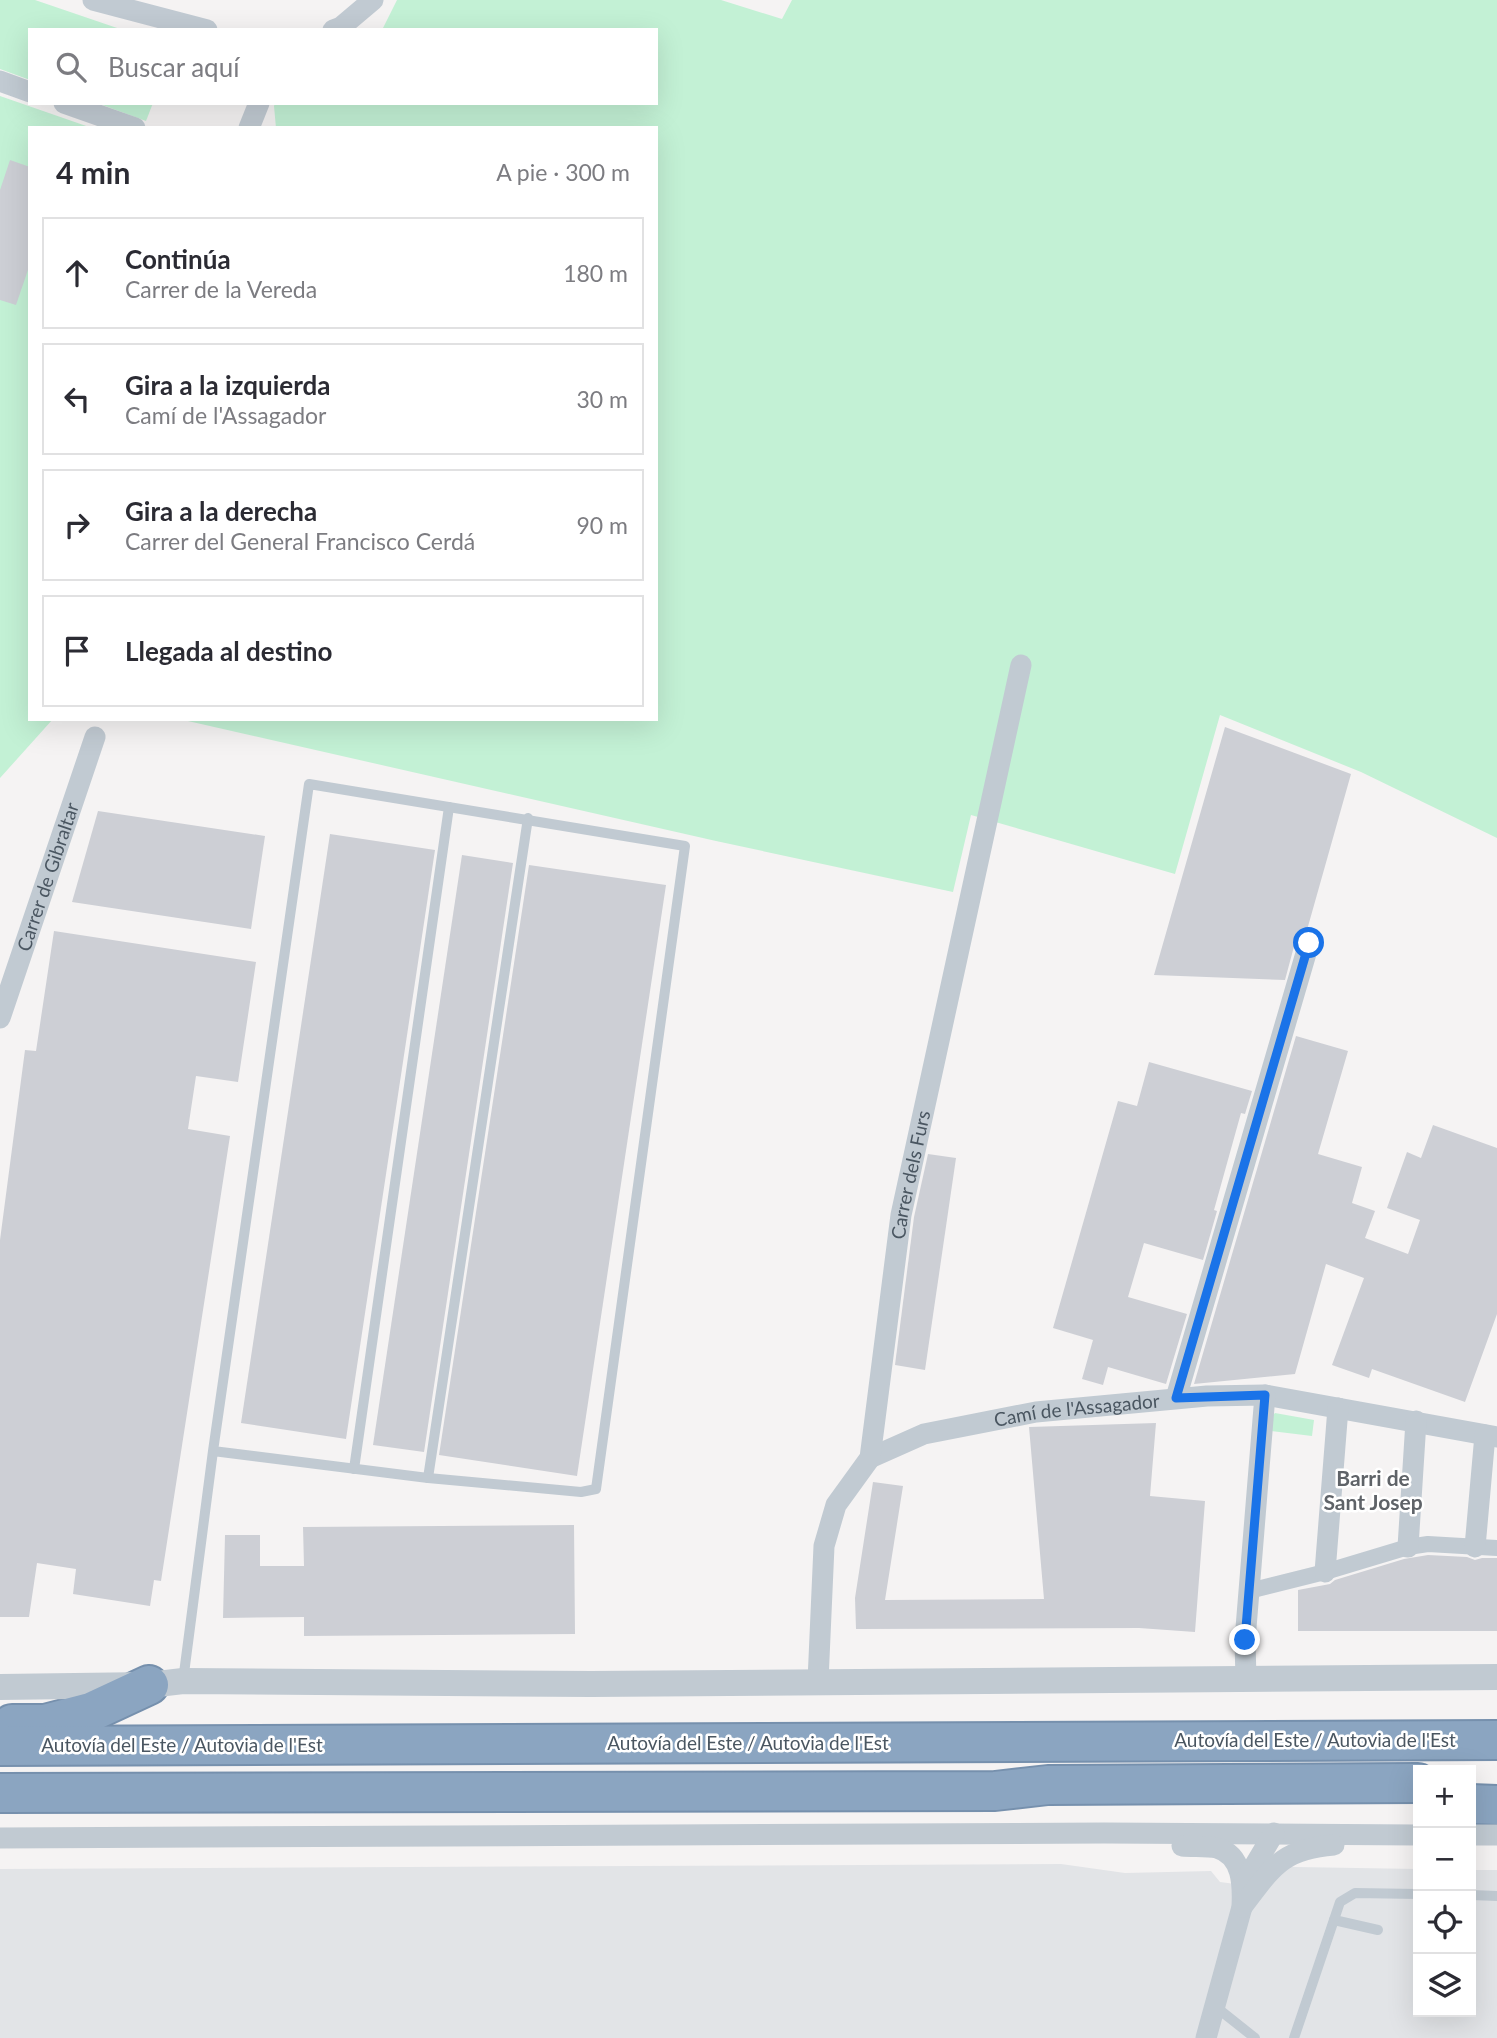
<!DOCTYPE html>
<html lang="es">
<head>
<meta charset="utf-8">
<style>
	body { margin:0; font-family:Lato,sans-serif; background:#f7f7f7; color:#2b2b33 }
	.controls { position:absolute; right:21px; bottom:21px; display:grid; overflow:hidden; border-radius:0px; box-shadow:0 7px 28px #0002 }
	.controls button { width:63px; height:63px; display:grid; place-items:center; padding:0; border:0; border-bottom:2px solid #e1e1e2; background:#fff; color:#2b2b33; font:35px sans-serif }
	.stop { position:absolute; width:21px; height:21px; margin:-16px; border:5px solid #1a73e8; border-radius:50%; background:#fff }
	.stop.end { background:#1a73e8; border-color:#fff; box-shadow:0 2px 7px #0008 }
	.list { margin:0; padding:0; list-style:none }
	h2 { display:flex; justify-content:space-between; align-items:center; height:91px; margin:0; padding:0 28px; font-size:30px }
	h2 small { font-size:23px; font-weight:400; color:#7c7c81 }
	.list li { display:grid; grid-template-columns:46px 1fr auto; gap:21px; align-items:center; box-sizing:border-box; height:112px; margin:0 14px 14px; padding:0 14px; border:2px solid #e1e1e2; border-radius:0px }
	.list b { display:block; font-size:26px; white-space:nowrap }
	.list p { margin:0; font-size:23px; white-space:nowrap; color:#7c7c81 }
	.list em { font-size:23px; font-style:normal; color:#7c7c81 }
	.icon { flex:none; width:38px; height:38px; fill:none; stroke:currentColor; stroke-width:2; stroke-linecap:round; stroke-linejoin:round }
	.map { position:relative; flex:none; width:1497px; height:2038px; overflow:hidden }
	.search { position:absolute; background:#fff; box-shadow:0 7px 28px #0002; left:28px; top:28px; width:630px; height:77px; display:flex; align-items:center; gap:18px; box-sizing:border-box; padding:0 24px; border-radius:0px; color:#7c7c81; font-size:26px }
	.panel { position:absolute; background:#fff; box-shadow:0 7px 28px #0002; left:28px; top:126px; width:630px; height:595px; border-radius:0px }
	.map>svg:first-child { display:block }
	.airport { fill:#e2e4e7 }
	.green { fill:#c3f1d5 }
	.building { fill:#cdcfd5 }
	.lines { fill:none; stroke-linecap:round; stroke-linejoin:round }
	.motorway-casing { stroke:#7690ad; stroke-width:42 }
	.service { stroke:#c1cad2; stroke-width:10 }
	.pedestrian { stroke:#c1cad2; stroke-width:16 }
	.minor { stroke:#c1cad2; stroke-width:21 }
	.tertiary { stroke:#c1cad2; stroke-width:26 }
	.motorway { stroke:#8ba5c1; stroke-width:38 }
	.route { stroke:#1a73e8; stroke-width:9 }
	.labels { text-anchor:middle; stroke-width:5; stroke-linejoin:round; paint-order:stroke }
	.street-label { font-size:19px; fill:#4a5661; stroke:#fff }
	.neighbourhood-label { font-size:21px; font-weight:bold; fill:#5f6368; stroke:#fff }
</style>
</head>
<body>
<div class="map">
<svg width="1497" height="2038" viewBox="0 0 1497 2038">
	<rect width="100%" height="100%" fill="#f5f3f3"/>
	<!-- airport -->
	<path class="airport" d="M1061,1864L1125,1873L1211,1871L1220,1882L1243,1885L1274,1864L1295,1867L1418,1869V2012H1471V1870H1497V2038H0V1869Z"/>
	<!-- green -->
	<g class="green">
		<path d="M0,0H35L123,30H30V80L0,69Z"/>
		<path d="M397,0H721L782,19L792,0H1497V838L1361,772L1220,715L1175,874L971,815L953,892L716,841L179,719H656V128H276L274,106L275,103H656V30H382Z"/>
		<path d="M0,96L92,128H30V719H53L0,778Z"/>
		<path d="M97,103H153L146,121Z"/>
		<path d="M1275,1413L1314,1420L1312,1436L1271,1431V1417Z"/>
	</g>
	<!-- building -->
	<g class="building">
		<path d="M10,160L30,167V264L16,305L0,300V190Z"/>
		<path d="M1225,727L1351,774L1307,930L1300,933L1296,939L1285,980L1154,975Z"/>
		<path d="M98,811L265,836L251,929L72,902Z"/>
		<path d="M330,834L435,850L346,1439L241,1423Z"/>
		<path d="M462,855L513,863L424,1452L373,1445Z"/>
		<path d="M529,865L666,885L577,1476L439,1455Z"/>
		<path d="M54,931L256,962L238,1082L196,1076L188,1129L230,1136L161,1581L154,1580L150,1606L73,1594L76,1569L37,1563L29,1617H0V1240L25,1050L36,1051Z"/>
		<path d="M1296,1036L1348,1051L1318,1154L1362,1167L1352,1203L1375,1211L1365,1238L1408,1254L1420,1220L1387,1208L1407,1152L1421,1158L1433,1125L1497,1148V1314L1465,1402L1372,1369L1369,1378L1332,1365L1364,1278L1326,1264L1295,1374L1194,1384Z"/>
		<path d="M1149,1062L1252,1091L1245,1114L1241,1113L1214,1210L1217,1211L1203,1260L1144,1243L1128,1297L1187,1314L1166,1384L1108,1367L1103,1385L1082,1379L1093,1340L1053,1328L1118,1101L1137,1106Z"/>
		<path d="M928,1154L956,1158L925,1370L895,1365L914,1217Z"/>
		<path d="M1156,1423L1150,1496L1205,1501L1195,1632L1139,1628L856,1629L855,1598L873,1482L903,1486L885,1600L1044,1599L1029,1427Z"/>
		<path d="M574,1525L575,1634L304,1636V1617L223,1618L225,1535H260V1566H304L303,1527Z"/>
		<path d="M1428,1555L1467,1557L1475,1560L1482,1558H1497V1631H1298V1590L1330,1584L1335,1580L1404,1559Z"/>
	</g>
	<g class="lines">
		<!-- motorway casing -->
		<g class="motorway-casing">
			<g id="motorway">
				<path d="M12,1724H45L91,1712L149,1685"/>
				<path d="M0,1746L1497,1740"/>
				<path d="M0,1793L995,1791L1048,1785L1418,1783"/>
				<path d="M1471,1804L1497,1805"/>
			</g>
		</g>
		<!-- service -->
		<g class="service">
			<path d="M354,1469L449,807"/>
			<path d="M428,1478L528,818"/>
			<path d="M183,1681L213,1451L309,784L685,846L596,1489L581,1492L428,1478L213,1451"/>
			<path d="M1471,1895L1497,1896"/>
			<path d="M1334,1920L1378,1930"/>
			<path d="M1216,2002L1221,2011L1255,2038"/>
			<path d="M1294,2038L1340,1902L1355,1893L1418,1894"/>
		</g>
		<!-- pedestrian -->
		<path class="pedestrian" d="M1249,1591L1325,1572L1408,1547L1428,1544L1497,1548"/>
		<!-- minor -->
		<g class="minor">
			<path d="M93,0L207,30"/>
			<path d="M333,30L341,27L373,0"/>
			<path d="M0,81L30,92"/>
			<path d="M64,103L135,128"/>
			<path d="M249,128L259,103"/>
			<path id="s1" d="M0,1018L95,737"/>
			<path d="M1176,1398L1309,943"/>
			<path id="s2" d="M870,1458L924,1434L1036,1412L1207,1396L1265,1395L1497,1437"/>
			<path d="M1408,1547L1416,1421"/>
			<path d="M1475,1547L1485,1435"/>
			<path d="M1325,1572L1338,1408"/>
			<path d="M1246,1680L1245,1640L1265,1395"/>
			<path id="s3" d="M818,1681L824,1546L836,1505L870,1458L901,1215L1021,665"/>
			<path d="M1471,1835H1497"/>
			<path d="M0,1838L1104,1833L1418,1835"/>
			<path d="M1182,1846C1193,1847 1207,1846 1217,1848C1243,1855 1243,1886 1242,1907L1206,2038"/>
			<path d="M1243,1885L1274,1833"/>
			<path d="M1242,1907C1272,1868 1281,1849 1334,1845"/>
		</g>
		<!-- tertiary -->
		<path class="tertiary" d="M0,1687L149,1685L183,1681L591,1684L1497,1677"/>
		<!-- motorway -->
		<use href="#motorway" class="motorway"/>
	</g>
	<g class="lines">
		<!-- route -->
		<path class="route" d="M1245,1640L1265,1395L1176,1398L1309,943"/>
	</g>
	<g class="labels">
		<!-- street labels -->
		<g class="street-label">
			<text dy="7" stroke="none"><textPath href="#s1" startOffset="149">Carrer de Gibraltar</textPath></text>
			<text dy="7" stroke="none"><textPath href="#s3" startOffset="522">Carrer dels Furs</textPath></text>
			<text dy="7" stroke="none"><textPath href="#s2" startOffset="214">Camí de l'Assagador</textPath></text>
			<text x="1315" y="1747">Autovía del Este / Autovia de l'Est</text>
			<text x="748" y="1750">Autovía del Este / Autovia de l'Est</text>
			<text x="182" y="1752">Autovía del Este / Autovia de l'Est</text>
		</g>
		<!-- neighbourhood labels -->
		<g class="neighbourhood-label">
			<text x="1373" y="1486">Barri de<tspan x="1373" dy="24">Sant Josep</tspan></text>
		</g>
	</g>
</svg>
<div class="controls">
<button>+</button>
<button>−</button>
<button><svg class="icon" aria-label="locate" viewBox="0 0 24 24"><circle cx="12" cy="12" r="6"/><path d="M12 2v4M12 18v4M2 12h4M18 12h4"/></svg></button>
<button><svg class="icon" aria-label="layers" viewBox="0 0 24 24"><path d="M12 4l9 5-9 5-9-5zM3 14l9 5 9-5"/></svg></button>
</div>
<div class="stop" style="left:1309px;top:943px"></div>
<div class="stop end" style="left:1245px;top:1640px"></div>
<div class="search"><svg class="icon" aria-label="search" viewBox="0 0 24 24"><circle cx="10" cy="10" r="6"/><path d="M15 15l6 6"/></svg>Buscar aquí</div>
<section class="panel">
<h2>4 min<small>A pie · 300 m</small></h2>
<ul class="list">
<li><svg class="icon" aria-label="ahead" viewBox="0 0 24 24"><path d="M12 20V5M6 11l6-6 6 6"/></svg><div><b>Continúa</b><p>Carrer de la Vereda</p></div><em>180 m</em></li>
<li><svg class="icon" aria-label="left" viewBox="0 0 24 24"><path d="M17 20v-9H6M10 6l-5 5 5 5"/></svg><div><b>Gira a la izquierda</b><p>Camí de l'Assagador</p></div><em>30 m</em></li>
<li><svg class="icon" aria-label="right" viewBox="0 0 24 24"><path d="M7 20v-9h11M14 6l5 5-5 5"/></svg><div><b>Gira a la derecha</b><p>Carrer del General Francisco Cerdá</p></div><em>90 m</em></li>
<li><svg class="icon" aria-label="arrive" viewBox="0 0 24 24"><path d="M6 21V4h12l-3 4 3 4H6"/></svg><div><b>Llegada al destino</b></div></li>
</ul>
</section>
</div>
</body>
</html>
